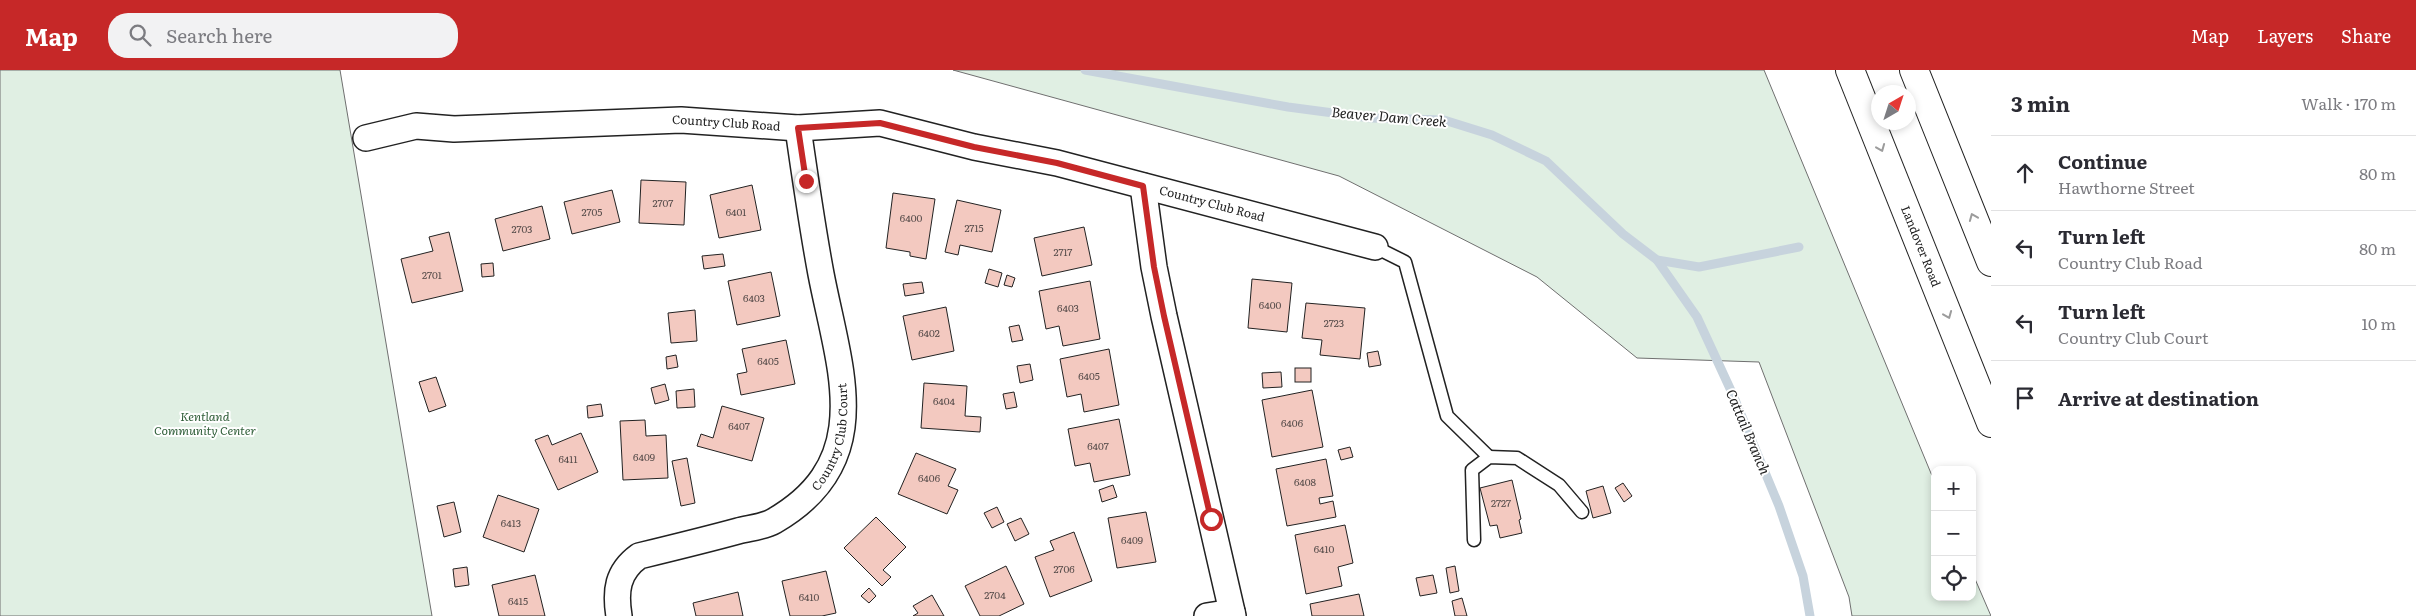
<!DOCTYPE html>
<html lang="en">
<head>
<meta charset="utf-8">
<style>
	body { margin:0; font-family:Literata,serif; background:#f2f2f3; color:#2b2b33 }
	.controls { position:absolute; right:15px; bottom:15px; display:grid; overflow:hidden; border-radius:10px; box-shadow:0 2px 8px #0003 }
	.controls button { width:45px; height:45px; display:grid; place-items:center; padding:0; border:0; border-bottom:1px solid #e1e1e2; background:#fff; color:#2b2b33; font:25px sans-serif }
	.compass { position:absolute; left:1871px; top:15px; width:45px; height:45px; border-radius:50%; background:#fff; box-shadow:0 2px 8px #0003; rotate:39deg }
	.stop { position:absolute; width:15px; height:15px; margin:-11px; border:4px solid #c62828; border-radius:50%; background:#fff }
	.stop.end { background:#c62828; border-color:#fff; box-shadow:0 1px 5px #0008 }
	.list { margin:0; padding:0; list-style:none }
	h2 { display:flex; justify-content:space-between; align-items:center; height:65px; margin:0; padding:0 20px; font-size:21px }
	h2 small { font-size:16px; font-weight:400; color:#7c7c81 }
	.list li { display:grid; grid-template-columns:32px 1fr auto; gap:15px; align-items:center; box-sizing:border-box; height:75px; padding:0 20px; border-top:1px solid #e1e1e2 }
	.list b { display:block; font-size:19px; white-space:nowrap }
	.list p { margin:0; font-size:16px; white-space:nowrap; color:#7c7c81 }
	.list em { font-size:16px; font-style:normal; color:#7c7c81 }
	.icon { flex:none; width:28px; height:28px; fill:none; stroke:currentColor; stroke-width:2; stroke-linecap:round; stroke-linejoin:round }
	.map { position:relative; flex:none; width:1991px; height:546px; overflow:hidden }
	header { display:flex; align-items:center; gap:30px; box-sizing:border-box; height:70px; padding:0 25px; background:#c62828; color:#fff }
	header strong { font-size:24px }
	nav { display:flex; gap:28px; margin-inline-start:auto; font-size:18px }
	.search { width:350px; height:45px; background:#f2f2f3; display:flex; align-items:center; gap:12px; box-sizing:border-box; padding:0 18px; border-radius:20px; color:#7c7c81; font-size:19px }
	main { display:flex }
	aside { flex:1; background:#fff }
	.map>svg:first-child { display:block }
	.green { fill:#e0efe3; stroke:#6f6f6f }
	.lines { fill:none; stroke-linecap:round; stroke-linejoin:round }
	.stream { stroke:#c7d3dd; stroke-width:9 }
	.building { fill:#f3c9c0; stroke:#222 }
	.service-casing { stroke:#222; stroke-width:15 }
	.minor-casing { stroke:#222; stroke-width:28 }
	.primary-casing { stroke:#222; stroke-width:30 }
	.service { stroke:#fff; stroke-width:12 }
	.minor { stroke:#fff; stroke-width:25 }
	.primary { stroke:#fff; stroke-width:28 }
	.oneway { stroke:#9c9c9c }
	.route { stroke:#c62828; stroke-width:6 }
	.labels { text-anchor:middle; stroke-width:4; stroke-linejoin:round; paint-order:stroke }
	.number-label { font-size:10px; fill:#564c4a }
	.street-label { font-size:12px; fill:#222; stroke:#fff }
	.park-label { font-size:12px; font-style:italic; fill:#2f5e38; stroke:#fff }
	.water-label { font-size:14px; font-style:italic; fill:#222; stroke:#fff }
</style>
</head>
<body>
<header>
<strong>Map</strong>
<div class="search"><svg class="icon" aria-label="search" viewBox="0 0 24 24"><circle cx="10" cy="10" r="6"/><path d="M15 15l6 6"/></svg>Search here</div>
<nav><a>Map</a><a>Layers</a><a>Share</a></nav>
</header>
<main>
<div class="map">
<svg width="1991" height="546" viewBox="0 0 1991 546">
	<rect width="100%" height="100%" fill="#fff"/>
	<!-- green -->
	<g class="green">
		<path d="M0,0H340L432,546H0Z"/>
		<path d="M953,0H1764L1935,413V527H1972V502L1991,546H1852L1849,527L1759,292L1637,288L1537,207L1339,106Z"/>
	</g>
	<g class="lines">
		<!-- stream -->
		<g class="stream">
			<path d="M1085,0L1288,37L1371,48L1444,50L1492,65L1546,91L1623,164L1657,190L1699,197L1799,177"/>
			<path d="M1657,190L1697,247L1733,325L1779,436L1803,506L1810,546"/>
		</g>
	</g>
	<!-- building -->
	<g class="building">
		<path d="M641,110L686,112L684,155L639,153Z"/>
		<path d="M752,115L761,160L719,168L710,125Z"/>
		<path d="M612,120L620,152L572,164L564,132Z"/>
		<path d="M893,123L935,129L926,189L910,186V182L886,178Z"/>
		<path d="M957,130L1001,140L992,182L960,175L958,185L945,182Z"/>
		<path d="M542,136L550,169L503,181L495,149Z"/>
		<path d="M1084,157L1092,195L1042,206L1034,168Z"/>
		<path d="M449,162L463,221L412,233L401,189L433,181L429,167Z"/>
		<path d="M723,184L725,196L704,199L702,186Z"/>
		<path d="M493,193L494,206L482,207L481,194Z"/>
		<path d="M989,199L1002,203L998,217L985,213Z"/>
		<path d="M771,202L780,246L737,255L728,211Z"/>
		<path d="M1007,205L1015,208L1012,217L1004,215Z"/>
		<path d="M1252,209L1292,213L1287,262L1248,258Z"/>
		<path d="M1090,211L1100,269L1063,276L1059,256L1046,259L1039,221Z"/>
		<path d="M922,212L924,223L905,226L903,214Z"/>
		<path d="M1306,233L1365,238L1360,289L1320,285L1322,270L1302,268Z"/>
		<path d="M946,237L954,281L912,290L903,246Z"/>
		<path d="M695,240L697,271L671,273L668,243Z"/>
		<path d="M1019,255L1023,270L1012,272L1009,257Z"/>
		<path d="M786,270L795,314L741,325L737,304L747,302L742,279Z"/>
		<path d="M1109,279L1119,335L1084,342L1081,324L1067,327L1060,289Z"/>
		<path d="M1378,281L1381,295L1369,297L1367,283Z"/>
		<path d="M676,285L678,297L667,299L666,287Z"/>
		<path d="M1030,294L1033,310L1020,313L1017,296Z"/>
		<rect x="1295" y="298" width="16" height="14"/>
		<path d="M1281,302L1282,317L1263,318L1262,303Z"/>
		<path d="M436,307L446,336L429,342L419,312Z"/>
		<path d="M924,313L967,316L965,346L981,347L980,362L921,358Z"/>
		<path d="M665,314L669,330L655,334L651,318Z"/>
		<path d="M694,319L695,337L677,338L676,321Z"/>
		<path d="M1312,320L1323,377L1272,387L1262,330Z"/>
		<path d="M1014,322L1017,337L1006,339L1003,324Z"/>
		<path d="M601,334L603,346L588,348L587,336Z"/>
		<path d="M722,336L764,348L752,391L697,376L701,364L713,368Z"/>
		<path d="M1119,349L1130,405L1094,412L1090,393L1075,396L1068,359Z"/>
		<path d="M645,350L646,366L666,365L668,408L623,410L620,351Z"/>
		<path d="M581,363L598,402L558,420L535,370L548,365L552,375Z"/>
		<path d="M1350,377L1353,387L1341,390L1338,380Z"/>
		<path d="M916,383L956,399L948,416L958,420L947,444L898,424Z"/>
		<path d="M687,388L695,433L681,436L672,391Z"/>
		<path d="M1326,389L1333,426L1319,428L1320,434L1333,431L1336,447L1287,456L1276,399Z"/>
		<path d="M1512,410L1521,449L1519,450L1522,463L1500,468L1497,455L1490,456L1480,418Z"/>
		<path d="M1623,413L1632,426L1624,432L1615,418Z"/>
		<path d="M1113,415L1117,427L1102,432L1099,420Z"/>
		<path d="M1603,416L1611,443L1593,448L1586,421Z"/>
		<path d="M498,425L539,439L524,482L483,467Z"/>
		<path d="M454,432L461,462L444,467L437,436Z"/>
		<path d="M997,437L1004,452L992,458L984,443Z"/>
		<path d="M1146,442L1156,492L1117,498L1108,448Z"/>
		<path d="M876,447L906,477L883,500L891,507L882,516L844,478Z"/>
		<path d="M1021,448L1029,464L1015,471L1007,454Z"/>
		<path d="M1345,455L1353,493L1338,497L1342,516L1306,524L1295,465Z"/>
		<path d="M1074,462L1092,511L1050,527L1035,487L1054,480L1050,471Z"/>
		<path d="M1006,496L1024,534L999,546H980L965,516Z"/>
		<path d="M1455,496L1459,521L1450,523L1446,498Z"/>
		<path d="M467,497L469,515L455,517L453,499Z"/>
		<path d="M826,501L836,543L822,546H790L782,511Z"/>
		<path d="M535,505L545,546H499L492,515Z"/>
		<path d="M1433,505L1437,523L1420,526L1416,508Z"/>
		<path d="M869,518L876,526L869,533L861,526Z"/>
		<path d="M738,522L743,546H696L693,533Z"/>
		<path d="M1359,524L1364,546H1312L1310,534Z"/>
		<path d="M932,525L944,546H913L918,543L913,536Z"/>
		<path d="M1462,528L1467,546H1455L1452,531Z"/>
	</g>
	<g class="lines">
		<!-- service casing -->
		<g class="service-casing">
			<g id="service">
				<path d="M1375,177L1405,192L1447,346L1489,387"/>
				<path d="M1474,470L1472,400L1489,387L1517,388L1559,415L1582,442"/>
			</g>
		</g>
		<!-- minor casing -->
		<g class="minor-casing">
			<g id="minor">
				<path id="s1" d="M366,68L416,56L454,59L681,50L798,58L880,53L974,77L1057,93L1375,177"/>
				<path d="M1143,116L1154,197L1164,246L1233,546"/>
				<path id="s2" d="M619,546C615,521 617,502 639,486C672,478 705,470 738,461C749,458 764,457 774,451C878,391 839,298 821,204C812,156 805,107 798,58"/>
				<path d="M1207,546L1232,542"/>
			</g>
		</g>
		<!-- primary casing -->
		<g class="primary-casing">
			<g id="primary">
				<path id="s3" d="M1850,0L1991,353"/>
				<path d="M1914,0L1991,192"/>
			</g>
		</g>
		<!-- service -->
		<use href="#service" class="service"/>
		<!-- minor -->
		<use href="#minor" class="minor"/>
		<!-- primary -->
		<use href="#primary" class="primary"/>
	</g>
	<!-- one-way arrows -->
	<defs><path id="oneway-chevron" d="M-2-3.5L2.5 0L-2 3.5" fill="none" stroke-width="1.6" stroke-linecap="round" stroke-linejoin="round" transform="scale(1.25)"/></defs>
	<g class="oneway">
		<use href="#oneway-chevron" transform="translate(1881 78) rotate(68)"/>
		<use href="#oneway-chevron" transform="translate(1973 147) rotate(-112)"/>
		<use href="#oneway-chevron" transform="translate(1948 245) rotate(68)"/>
	</g>
	<g class="lines">
		<!-- route -->
		<path class="route" d="M806,111L798,58L880,53L974,77L1057,93L1143,116L1154,197L1164,246L1211,449"/>
	</g>
	<g class="labels">
		<!-- number labels -->
		<g class="number-label">
			<text x="663" y="137">2707</text>
			<text x="592" y="146">2705</text>
			<text x="736" y="146">6401</text>
			<text x="911" y="152">6400</text>
			<text x="974" y="162">2715</text>
			<text x="522" y="163">2703</text>
			<text x="1063" y="186">2717</text>
			<text x="432" y="209">2701</text>
			<text x="754" y="232">6403</text>
			<text x="1270" y="239">6400</text>
			<text x="1068" y="242">6403</text>
			<text x="1334" y="257">2723</text>
			<text x="929" y="267">6402</text>
			<text x="768" y="295">6405</text>
			<text x="1089" y="310">6405</text>
			<text x="944" y="335">6404</text>
			<text x="1292" y="357">6406</text>
			<text x="739" y="360">6407</text>
			<text x="1098" y="380">6407</text>
			<text x="644" y="391">6409</text>
			<text x="568" y="393">6411</text>
			<text x="929" y="412">6406</text>
			<text x="1305" y="416">6408</text>
			<text x="1501" y="437">2727</text>
			<text x="511" y="457">6413</text>
			<text x="1132" y="474">6409</text>
			<text x="1324" y="483">6410</text>
			<text x="1064" y="503">2706</text>
			<text x="995" y="529">2704</text>
			<text x="809" y="531">6410</text>
			<text x="518" y="535">6415</text>
		</g>
		<!-- street labels -->
		<g class="street-label">
			<text dy="4" stroke="none"><textPath href="#s1" startOffset="362">Country Club Road</textPath></text>
			<text dy="4" stroke="none"><textPath href="#s1" startOffset="858">Country Club Road</textPath></text>
			<text dy="4" stroke="none"><textPath href="#s3" startOffset="190">Landover Road</textPath></text>
			<text dy="4" stroke="none"><textPath href="#s2" startOffset="315">Country Club Court</textPath></text>
		</g>
		<!-- park labels -->
		<g class="park-label">
			<text x="205" y="351">Kentland<tspan x="205" dy="14">Community Center</tspan></text>
		</g>
		<!-- water labels -->
		<g class="water-label">
			<text transform="translate(1389 47) rotate(5)" y="5">Beaver Dam Creek</text>
			<text transform="translate(1748 362) rotate(67)" y="5">Cattail Branch</text>
		</g>
	</g>
</svg>
<div class="controls">
<button>+</button>
<button>−</button>
<button><svg class="icon" aria-label="locate" viewBox="0 0 24 24"><circle cx="12" cy="12" r="6"/><path d="M12 2v4M12 18v4M2 12h4M18 12h4"/></svg></button>
</div>
<svg class="compass" viewBox="-18 -18 36 36"><path d="M0-13l5 13h-10z" fill="#e53935"/><path d="M0 13l5-13h-10z" fill="#7c7c81"/></svg>
<div class="stop" style="left:1211px;top:449px"></div>
<div class="stop end" style="left:806px;top:111px"></div>
</div>
<aside>
<h2>3 min<small>Walk · 170 m</small></h2>
<ul class="list">
<li><svg class="icon" aria-label="ahead" viewBox="0 0 24 24"><path d="M12 20V5M6 11l6-6 6 6"/></svg><div><b>Continue</b><p>Hawthorne Street</p></div><em>80 m</em></li>
<li><svg class="icon" aria-label="left" viewBox="0 0 24 24"><path d="M17 20v-9H6M10 6l-5 5 5 5"/></svg><div><b>Turn left</b><p>Country Club Road</p></div><em>80 m</em></li>
<li><svg class="icon" aria-label="left" viewBox="0 0 24 24"><path d="M17 20v-9H6M10 6l-5 5 5 5"/></svg><div><b>Turn left</b><p>Country Club Court</p></div><em>10 m</em></li>
<li><svg class="icon" aria-label="arrive" viewBox="0 0 24 24"><path d="M6 21V4h12l-3 4 3 4H6"/></svg><div><b>Arrive at destination</b></div></li>
</ul>
</aside>
</main>
</body>
</html>
